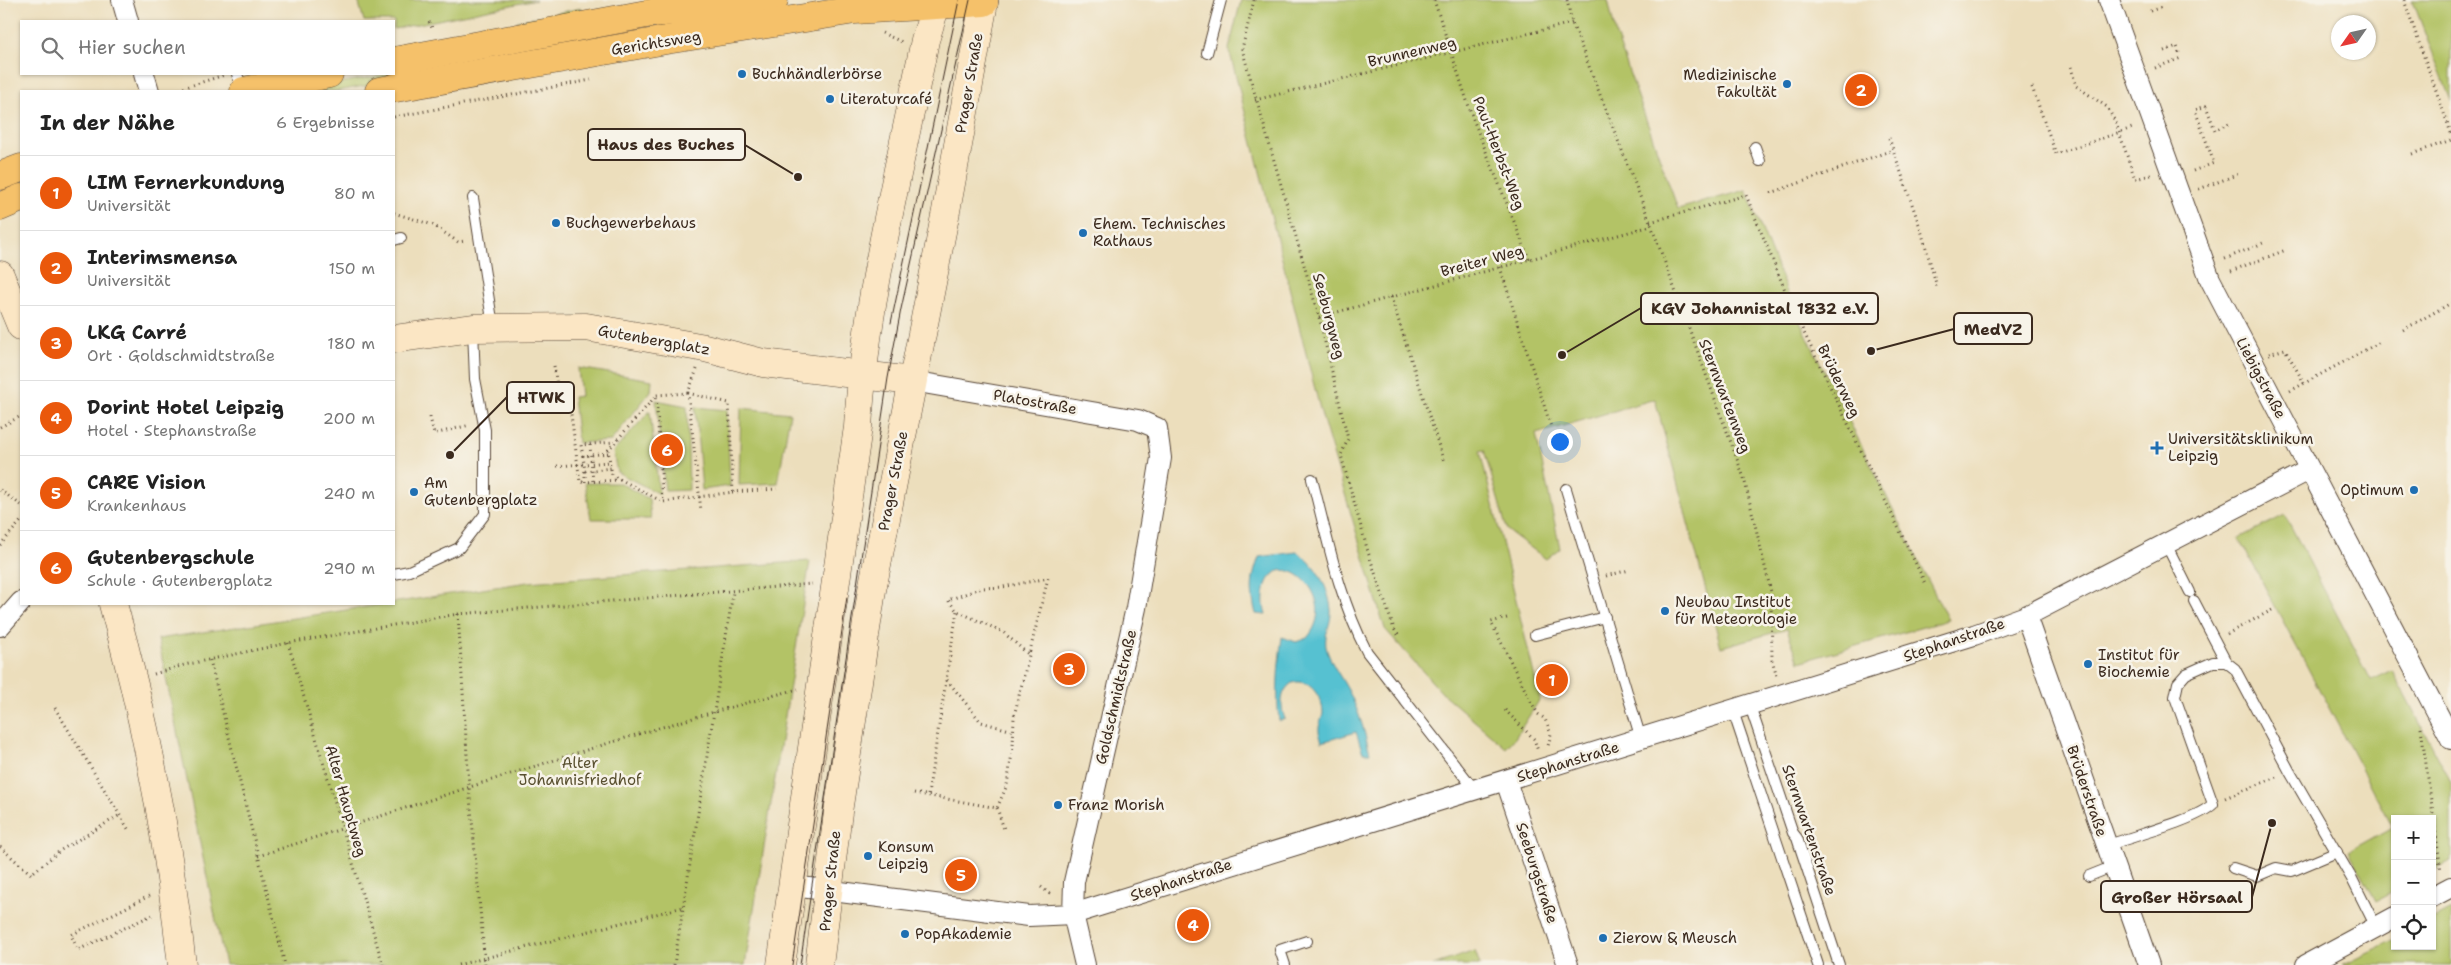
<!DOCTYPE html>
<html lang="de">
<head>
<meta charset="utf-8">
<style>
	body { margin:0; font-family:"Shantell Sans",sans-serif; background:#f6f6f6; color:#222 }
	.controls { position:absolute; right:15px; bottom:15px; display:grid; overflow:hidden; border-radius:0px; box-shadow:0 1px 4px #0004 }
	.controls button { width:45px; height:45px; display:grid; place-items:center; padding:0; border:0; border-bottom:1px solid #e0e0e0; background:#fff; color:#222; font:25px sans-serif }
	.compass { position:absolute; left:2331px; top:15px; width:45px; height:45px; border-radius:50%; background:#fff; box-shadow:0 1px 4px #0004; rotate:236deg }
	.you { position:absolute; left:1559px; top:441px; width:18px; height:18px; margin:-12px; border:4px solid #fff; border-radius:50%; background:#1a73e8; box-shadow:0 0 0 8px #1a73e833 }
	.badge { display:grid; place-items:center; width:32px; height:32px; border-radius:50%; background:#ea580c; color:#fff; font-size:16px; font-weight:700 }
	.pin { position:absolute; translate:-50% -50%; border:2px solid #fff; box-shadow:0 1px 5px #0006 }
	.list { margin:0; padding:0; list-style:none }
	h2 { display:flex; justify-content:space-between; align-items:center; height:65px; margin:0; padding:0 20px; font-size:21px }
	h2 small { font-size:16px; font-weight:400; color:#767676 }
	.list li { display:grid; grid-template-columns:32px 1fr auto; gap:15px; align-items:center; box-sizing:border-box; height:75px; padding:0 20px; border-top:1px solid #e0e0e0 }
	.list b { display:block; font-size:19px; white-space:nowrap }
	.list p { margin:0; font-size:16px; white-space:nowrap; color:#767676 }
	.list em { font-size:16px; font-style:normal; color:#767676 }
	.icon { flex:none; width:28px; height:28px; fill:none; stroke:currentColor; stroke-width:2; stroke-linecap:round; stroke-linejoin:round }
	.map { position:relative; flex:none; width:2451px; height:965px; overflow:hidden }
	.search { position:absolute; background:#fff; box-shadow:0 1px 4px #0004; left:20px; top:20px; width:375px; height:55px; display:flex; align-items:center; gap:12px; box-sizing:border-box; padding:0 18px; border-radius:0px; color:#767676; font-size:19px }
	.panel { position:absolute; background:#fff; box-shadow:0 1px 4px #0004; left:20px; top:90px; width:375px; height:515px; border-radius:0px }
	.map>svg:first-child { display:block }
	.green { fill:#b3c366; stroke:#777642 }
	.water { fill:#56c1d1; stroke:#487678 }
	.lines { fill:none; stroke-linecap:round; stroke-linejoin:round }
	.lane-casing { stroke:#564536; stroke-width:12 }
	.street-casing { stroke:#564536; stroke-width:22 }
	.secondary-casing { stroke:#564536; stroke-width:29 }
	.primary-casing { stroke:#564536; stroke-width:29 }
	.path { stroke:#564536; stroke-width:3; stroke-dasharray:1 4; stroke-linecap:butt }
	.lane { stroke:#fff; stroke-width:10 }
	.street { stroke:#fff; stroke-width:20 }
	.secondary { stroke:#fbe6c4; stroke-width:28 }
	.primary { stroke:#f5c16b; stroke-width:28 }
	.tram { stroke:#3b2a1e; stroke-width:1 }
	.poi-dot { fill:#1f6fb2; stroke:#f7f3e8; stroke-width:2 }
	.labels { text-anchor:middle; stroke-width:5; stroke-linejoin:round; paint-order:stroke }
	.street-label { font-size:15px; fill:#3b2a1e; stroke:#f7f3e8 }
	.poi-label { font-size:15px; fill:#3b2a1e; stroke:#f7f3e8; text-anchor:start }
	.park-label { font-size:15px; fill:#595030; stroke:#f7f3e8 }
	.leader { fill:none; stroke:#3b2a1e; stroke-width:2 }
	.callout-dot { fill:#3b2a1e; stroke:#f7f3e8; stroke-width:2 }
	.callout { fill:#f7f3e8; stroke:#3b2a1e; stroke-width:2 }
	.callout-label { font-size:16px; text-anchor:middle; font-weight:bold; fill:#3b2a1e }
</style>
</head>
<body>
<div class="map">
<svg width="2451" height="965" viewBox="0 0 2451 965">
	<rect width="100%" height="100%" fill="#f7f3e8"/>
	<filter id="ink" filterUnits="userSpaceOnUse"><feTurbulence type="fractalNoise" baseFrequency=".02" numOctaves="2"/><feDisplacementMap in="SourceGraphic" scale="10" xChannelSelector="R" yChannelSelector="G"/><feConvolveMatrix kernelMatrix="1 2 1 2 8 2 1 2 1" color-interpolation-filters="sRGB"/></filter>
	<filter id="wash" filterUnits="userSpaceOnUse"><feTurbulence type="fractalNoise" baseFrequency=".0096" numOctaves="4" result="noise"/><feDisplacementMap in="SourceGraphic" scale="20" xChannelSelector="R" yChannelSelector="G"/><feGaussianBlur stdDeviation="1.12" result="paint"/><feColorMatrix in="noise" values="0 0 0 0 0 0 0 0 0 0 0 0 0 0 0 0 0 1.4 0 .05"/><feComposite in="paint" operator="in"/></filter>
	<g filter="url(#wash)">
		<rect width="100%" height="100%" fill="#ecdebc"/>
		<!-- green -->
		<g class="green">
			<path d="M358,0H536L394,29V21H364Z"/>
			<path d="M1241,0H1608L1616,35L1678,209L1746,190L1795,312L1948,620L1799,662L1787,629L1721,647L1655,399L1536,434L1560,548L1546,559L1507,530L1484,450L1480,451L1540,699L1515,738L1506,748L1442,693L1385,629L1321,413L1229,49Z"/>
			<path d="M2412,0H2451V101L2414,4Z"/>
			<path d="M582,8L579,15L521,28L517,21Z"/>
			<path d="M439,72L338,91H295L388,74Z"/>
			<path d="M578,368L652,380L651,391L611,441L578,443L573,397L581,396Z"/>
			<path d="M656,400L687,406L689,490L665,491Z"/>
			<path d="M695,407L727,410L730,486L702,490Z"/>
			<path d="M741,408L790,413L778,483L739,485Z"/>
			<path d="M650,411L659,494L617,472L613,452Z"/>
			<path d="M585,483H620L649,499L651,519H591Z"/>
			<path d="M2285,515L2371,680L2392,670L2451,782V861L2432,871V819H2395V891L2376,901L2349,851L2392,827L2239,538Z"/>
			<path d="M810,561L745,965H225L158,639L528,582Z"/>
			<path d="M2451,910V965H2342L2395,939V946H2432V920Z"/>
			<path d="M1475,951L1480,965H1433Z"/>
		</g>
		<!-- water -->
		<path class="water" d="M1297,552C1316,563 1329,588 1331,610C1332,625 1322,635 1327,651C1333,668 1345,682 1352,698C1360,715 1365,734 1370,753H1363L1356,732L1322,742C1321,738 1319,734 1319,731C1318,725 1323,718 1323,712C1322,697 1309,677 1292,683C1280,691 1280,706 1285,719L1279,721C1276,692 1278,666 1282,637L1296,642L1307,638C1342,598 1281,544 1266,585C1263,595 1263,605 1266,615L1256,614C1250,591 1251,579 1259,557Z"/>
	</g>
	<g filter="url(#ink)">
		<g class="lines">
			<!-- lane casing -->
			<g class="lane-casing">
				<g id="lane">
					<path d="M1207,53L1221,0"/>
					<path d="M237,74L242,90"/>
					<path d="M1755,147L1760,161"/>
					<path d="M473,198L493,326"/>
					<path d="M394,240L401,238"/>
					<path d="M1312,479C1327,537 1339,599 1367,652L1474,789"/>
					<path d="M1566,489L1641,739"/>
					<path d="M2166,544L2190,592"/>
					<path d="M394,574L409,571L459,548L485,514V430L475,379L473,329"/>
					<path d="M2194,601L2226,662"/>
					<path d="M1535,635L1605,617"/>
					<path d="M1750,706L1793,833L1797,838L1839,965"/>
					<path d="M1733,711L1818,965"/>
					<path d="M2106,846C2132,836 2195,821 2213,804L2175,697L2178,683L2186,674L2213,662H2226L2235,669L2290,772L2352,879L2376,927"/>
					<path d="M2233,868L2257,876L2276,868L2292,871L2337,852"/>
					<path d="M2089,876L2114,866"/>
					<path d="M1285,965L1280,950L1307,941"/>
				</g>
			</g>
			<!-- street casing -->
			<g class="street-casing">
				<g id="street">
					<path d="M122,0L128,21"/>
					<path d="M2109,0L2210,279L2451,739"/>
					<path d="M144,74L149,91"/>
					<path d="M912,381L1138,420L1157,428L1161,458L1136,608L1074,882L1073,914L1085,965"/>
					<path d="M2026,616L2149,965"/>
					<path d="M0,626L21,602"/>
					<path d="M1506,781L1568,965"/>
					<path d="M793,886L1029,916L1073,914L1974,635L2026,616L2309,470"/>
					<path d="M2432,897L2451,887"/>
					<path d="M2306,965L2395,917"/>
				</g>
			</g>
			<!-- secondary casing -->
			<g class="secondary-casing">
				<g id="secondary">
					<path d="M0,275L21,326"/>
					<path d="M394,339L473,328L586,327L705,348L763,363L912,381"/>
					<path d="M113,604C146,722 169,843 182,965"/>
					<path d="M781,965L858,427C866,296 900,168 925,40L936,5"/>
					<path d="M819,965L838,812L872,590L946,211L984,2"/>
				</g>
			</g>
			<!-- primary casing -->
			<g class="primary-casing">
				<g id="primary">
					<path d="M394,61L652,13L723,7L774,0"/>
					<path d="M244,91L329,74"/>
					<path d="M379,91L666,40L855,10L984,2V0"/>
					<path d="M0,176L21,168"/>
					<path d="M0,207L21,198"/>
				</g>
			</g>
			<!-- path -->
			<g class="path">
				<path d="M1254,0L1242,49L1319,317L1348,439L1341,455L1368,552L1394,629L1399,636"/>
				<path d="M1434,0L1473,119L1529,259"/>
				<path d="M1567,0L1572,23L1650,222L1744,478L1771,592L1772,660L1777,676"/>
				<path d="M2404,0L2451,133"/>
				<path d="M2150,11L2162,7"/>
				<path d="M429,22L433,30"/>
				<path d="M882,33L902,42"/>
				<path d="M2164,51L2177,46L2179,53"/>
				<path d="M2071,67L2076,86L2107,107L2116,123L2135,179L2151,175"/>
				<path d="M2155,68L2181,58"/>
				<path d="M2032,87L2056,154L2135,127"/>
				<path d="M174,91L224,75"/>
				<path d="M1255,100L1572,23"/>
				<path d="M394,117L591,80"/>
				<path d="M1889,138L1921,230L1937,287"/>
				<path d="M2412,154L2451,140"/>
				<path d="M2193,171L2214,163L2195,110L2206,106L2215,130L2230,123"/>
				<path d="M2199,189L2239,174"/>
				<path d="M1771,193L1893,150"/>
				<path d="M394,213L433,225L458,242L465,241"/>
				<path d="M1650,222L1746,195L1794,312L1925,583"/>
				<path d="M2225,259L2263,243"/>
				<path d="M1500,267L1551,427"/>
				<path d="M2231,271L2286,250"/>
				<path d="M1391,297L1444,462"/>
				<path d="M1319,317L1651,226"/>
				<path d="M2403,330L2451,303"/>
				<path d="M2269,354L2285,349L2304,383"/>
				<path d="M554,366L559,400L569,399L580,482H585"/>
				<path d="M697,369L688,393L701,511"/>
				<path d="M2290,391L2382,341"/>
				<path d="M688,393L729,403L733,492L663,502L656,395Z"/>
				<path d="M655,397L608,450L612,475L663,502"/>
				<path d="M430,417L434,434L470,425"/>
				<path d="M0,427L21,416"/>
				<path d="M590,445L593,482"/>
				<path d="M608,453L583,456L585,471L611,468"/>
				<path d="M583,456L581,445L614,442"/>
				<path d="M557,466L610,462"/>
				<path d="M585,471V482L620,480"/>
				<path d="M0,490L21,505"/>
				<path d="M732,492L777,489"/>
				<path d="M0,545L21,521"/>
				<path d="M1606,576L1629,570"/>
				<path d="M458,614L469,786L485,965"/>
				<path d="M1507,618L1491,622L1530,700L1538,714L1545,719L1551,734L1548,746"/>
				<path d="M2227,634L2272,610"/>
				<path d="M288,643L383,965"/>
				<path d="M210,660L285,965"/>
				<path d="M154,674L184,665L288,643L458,614L812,584"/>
				<path d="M947,680L981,722L1013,731"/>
				<path d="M55,708L130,832"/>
				<path d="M1505,710L1534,739L1538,751"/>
				<path d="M2421,728L2441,871"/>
				<path d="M914,793L997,808L1007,785L1013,747L1014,716L1048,578L1003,587L982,588L948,600L957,611L1003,632L1029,655"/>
				<path d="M928,795L957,611"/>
				<path d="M2225,798L2277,777"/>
				<path d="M997,808L1004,829"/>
				<path d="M0,847L31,874L61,850L120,815"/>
				<path d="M258,856C438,798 615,737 798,689"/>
				<path d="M1041,887L1050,894"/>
				<path d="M149,896L71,935L78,950L152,915"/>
				<path d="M458,965L683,907"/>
				<path d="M674,965L733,592"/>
			</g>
			<!-- lane -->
			<use href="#lane" class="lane"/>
			<!-- street -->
			<use href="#street" class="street"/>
			<!-- secondary -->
			<use href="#secondary" class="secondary"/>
			<!-- primary -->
			<use href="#primary" class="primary"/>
			<!-- tram -->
			<g class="tram">
				<path d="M891,323L959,0"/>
				<path d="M792,965L847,597"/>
				<path d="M800,965L888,378L901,309L970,0"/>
			</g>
		</g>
	</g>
	<!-- markers -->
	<g class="poi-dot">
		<circle cx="742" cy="74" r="5"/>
		<circle cx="1787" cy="84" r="5"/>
		<circle cx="830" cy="99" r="5"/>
		<circle cx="556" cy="223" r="5"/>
		<circle cx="1083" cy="233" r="5"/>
		<path d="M2154.5 440.5h5v5h5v5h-5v5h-5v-5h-5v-5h5z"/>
		<circle cx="2414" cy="490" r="5"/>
		<circle cx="414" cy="492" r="5"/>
		<circle cx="1665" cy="611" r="5"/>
		<circle cx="2088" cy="664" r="5"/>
		<circle cx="1058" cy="805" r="5"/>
		<circle cx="868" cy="856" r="5"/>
		<circle cx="905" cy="934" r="5"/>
		<circle cx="1603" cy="938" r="5"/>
	</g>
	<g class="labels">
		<!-- street labels -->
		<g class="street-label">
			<text transform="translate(656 43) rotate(-9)" y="5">Gerichtsweg</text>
			<text transform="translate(1412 52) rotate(-13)" y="5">Brunnenweg</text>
			<text transform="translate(969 83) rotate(-80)" y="5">Prager Straße</text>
			<text transform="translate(1499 153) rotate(69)" y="5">Paul-Herbst-Weg</text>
			<text transform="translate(1482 261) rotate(-15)" y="5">Breiter Weg</text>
			<text transform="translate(1329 316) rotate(75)" y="5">Seeburgweg</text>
			<text transform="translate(654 340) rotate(10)" y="5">Gutenbergplatz</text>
			<text transform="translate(2261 378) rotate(62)" y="5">Liebigstraße</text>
			<text transform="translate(1839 381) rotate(64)" y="5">Brüderweg</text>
			<text transform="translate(1725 396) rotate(69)" y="5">Sternwartenweg</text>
			<text transform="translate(1035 402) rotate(10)" y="5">Platostraße</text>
			<text transform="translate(893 481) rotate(-79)" y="5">Prager Straße</text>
			<text transform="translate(1954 640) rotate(-19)" y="5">Stephanstraße</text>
			<text transform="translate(1116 697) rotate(-77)" y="5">Goldschmidtstraße</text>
			<text transform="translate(1568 762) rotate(-17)" y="5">Stephanstraße</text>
			<text transform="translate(2087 791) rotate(71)" y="5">Brüderstraße</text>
			<text transform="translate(346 801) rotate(74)" y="5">Alter Hauptweg</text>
			<text transform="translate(1809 830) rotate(71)" y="5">Sternwartenstraße</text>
			<text transform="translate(1537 873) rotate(72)" y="5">Seeburgstraße</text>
			<text transform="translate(1181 880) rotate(-18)" y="5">Stephanstraße</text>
			<text transform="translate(830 881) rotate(-84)" y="5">Prager Straße</text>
		</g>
		<!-- poi labels -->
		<g class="poi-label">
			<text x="752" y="79">Buchhändlerbörse</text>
			<text x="1777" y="80" text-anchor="end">Medizinische<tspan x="1777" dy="17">Fakultät</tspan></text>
			<text x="840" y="104">Literaturcafé</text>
			<text x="566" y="228">Buchgewerbehaus</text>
			<text x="1093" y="229">Ehem. Technisches<tspan x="1093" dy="17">Rathaus</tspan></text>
			<text x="2168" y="444">Universitätsklinikum<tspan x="2168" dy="17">Leipzig</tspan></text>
			<text x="424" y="488">Am<tspan x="424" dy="17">Gutenbergplatz</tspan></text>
			<text x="2404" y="495" text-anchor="end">Optimum</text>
			<text x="1675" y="607">Neubau Institut<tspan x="1675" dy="17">für Meteorologie</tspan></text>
			<text x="2098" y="660">Institut für<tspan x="2098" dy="17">Biochemie</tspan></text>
			<text x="1068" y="810">Franz Morish</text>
			<text x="878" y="852">Konsum<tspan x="878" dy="17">Leipzig</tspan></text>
			<text x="915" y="939">PopAkademie</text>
			<text x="1613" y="943">Zierow &amp; Meusch</text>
		</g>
		<!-- park labels -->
		<g class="park-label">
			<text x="580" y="768">Alter<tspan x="580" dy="17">Johannisfriedhof</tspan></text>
		</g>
	</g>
	<!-- callouts -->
	<path class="leader" d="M798 177L745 145M1562 355L1641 308M1871 351L1954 329M450 455L507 397M2272 823L2252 897"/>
	<g class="callout-dot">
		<circle cx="798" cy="177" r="5"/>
		<circle cx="1562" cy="355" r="5"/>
		<circle cx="1871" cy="351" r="5"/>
		<circle cx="450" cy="455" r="5"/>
		<circle cx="2272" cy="823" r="5"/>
	</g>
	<g class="callout">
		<rect x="588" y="129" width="157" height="31" rx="5"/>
		<rect x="1641" y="293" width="237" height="31" rx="5"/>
		<rect x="1954" y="313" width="78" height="31" rx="5"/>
		<rect x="507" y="382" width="67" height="31" rx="5"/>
		<rect x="2101" y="881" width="151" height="31" rx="5"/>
	</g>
	<g class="callout-label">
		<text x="666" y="150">Haus des Buches</text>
		<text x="1760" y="314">KGV Johannistal 1832 e.V.</text>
		<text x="1993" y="335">MedVZ</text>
		<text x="541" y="403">HTWK</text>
		<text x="2177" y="903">Großer Hörsaal</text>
	</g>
</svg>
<div class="controls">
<button>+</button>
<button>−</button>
<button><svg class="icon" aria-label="locate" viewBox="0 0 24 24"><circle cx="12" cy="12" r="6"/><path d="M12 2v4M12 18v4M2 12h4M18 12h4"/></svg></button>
</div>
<svg class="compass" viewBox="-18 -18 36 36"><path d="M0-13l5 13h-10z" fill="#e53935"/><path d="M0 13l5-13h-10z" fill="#767676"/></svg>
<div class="you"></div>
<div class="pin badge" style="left:1552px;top:680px">1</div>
<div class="pin badge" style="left:1861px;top:90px">2</div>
<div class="pin badge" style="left:1069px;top:669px">3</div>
<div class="pin badge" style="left:1193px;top:925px">4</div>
<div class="pin badge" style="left:961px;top:875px">5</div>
<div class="pin badge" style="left:667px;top:450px">6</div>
<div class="search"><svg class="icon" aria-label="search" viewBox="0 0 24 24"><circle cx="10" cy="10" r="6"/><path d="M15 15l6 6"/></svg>Hier suchen</div>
<section class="panel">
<h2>In der Nähe<small>6 Ergebnisse</small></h2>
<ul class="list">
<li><span class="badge">1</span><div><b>LIM Fernerkundung</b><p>Universität</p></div><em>80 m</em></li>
<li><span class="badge">2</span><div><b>Interimsmensa</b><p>Universität</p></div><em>150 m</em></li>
<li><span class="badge">3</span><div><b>LKG Carré</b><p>Ort · Goldschmidtstraße</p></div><em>180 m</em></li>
<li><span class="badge">4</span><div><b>Dorint Hotel Leipzig</b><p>Hotel · Stephanstraße</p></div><em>200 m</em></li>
<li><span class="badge">5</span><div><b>CARE Vision</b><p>Krankenhaus</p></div><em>240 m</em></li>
<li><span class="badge">6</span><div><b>Gutenbergschule</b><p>Schule · Gutenbergplatz</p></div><em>290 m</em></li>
</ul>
</section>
</div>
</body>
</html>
